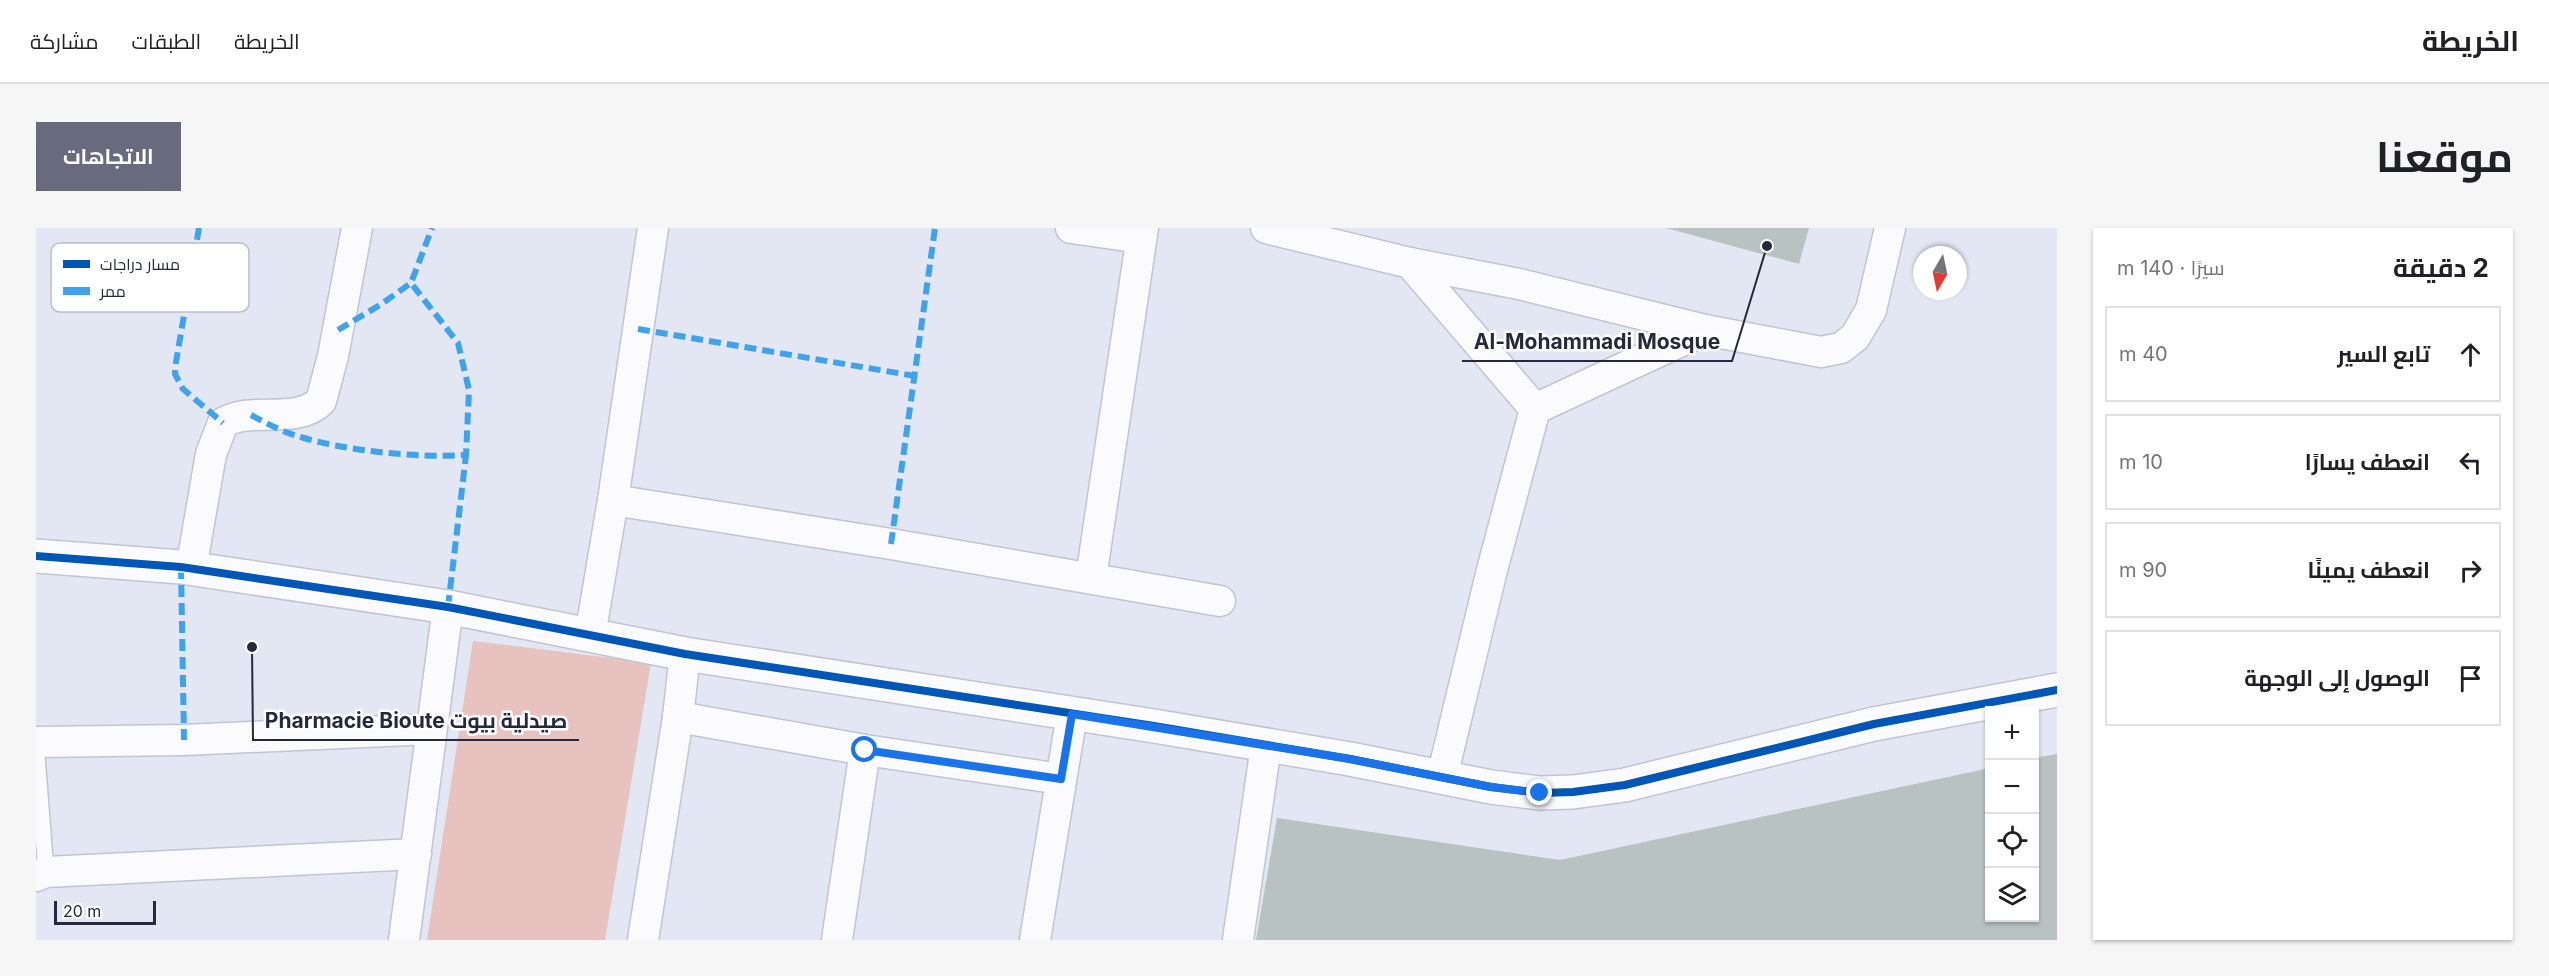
<!DOCTYPE html>
<html lang="ar">
<head>
<meta charset="utf-8">
<style>
	body { margin:0; font-family:Inter,Cairo,sans-serif; background:#f6f6f6; color:#202124; direction:rtl }
	.controls { position:absolute; right:18px; bottom:18px; display:grid; overflow:hidden; border-radius:0px; box-shadow:0 2px 4px #0004 }
	.controls button { width:54px; height:54px; display:grid; place-items:center; padding:0; border:0; border-bottom:2px solid #e0e0e0; background:#fff; color:#202124; font:30px sans-serif }
	.compass { position:absolute; left:1877px; top:18px; width:54px; height:54px; border-radius:50%; background:#fff; box-shadow:0 2px 4px #0004; rotate:189deg }
	.scale { position:absolute; left:18px; bottom:15px; width:102px; box-sizing:border-box; padding-left:6px; border:3px solid #24293e; border-top:0; font-size:16px; line-height:21px; white-space:nowrap; color:#24293e; -webkit-text-stroke:4px #fff; paint-order:stroke }
	.stop { position:absolute; width:18px; height:18px; margin:-14px; border:4px solid #1a73e8; border-radius:50%; background:#fff }
	.stop.end { background:#1a73e8; border-color:#fff; box-shadow:0 2px 6px #0008 }
	.list { margin:0; padding:0; list-style:none }
	h2 { display:flex; justify-content:space-between; align-items:center; height:78px; margin:0; padding:0 24px; font-size:26px }
	h2 small { font-size:20px; font-weight:400; color:#757577 }
	.list li { display:grid; grid-template-columns:39px 1fr auto; gap:18px; align-items:center; box-sizing:border-box; height:96px; margin:0 12px 12px; padding:0 12px; border:2px solid #e0e0e0; border-radius:0px }
	.list b { display:block; font-size:22px; white-space:nowrap }
	.list em { font-size:20px; font-style:normal; color:#757577 }
	.icon { flex:none; width:33px; height:33px; fill:none; stroke:currentColor; stroke-width:2; stroke-linecap:round; stroke-linejoin:round }
	.map { position:relative; flex:none; width:2021px; height:712px; overflow:hidden; direction:ltr; border-radius:0px }
	header { display:flex; align-items:center; gap:36px; box-sizing:border-box; height:84px; padding:0 30px; background:#fff; border-bottom:2px solid #e0e0e0 }
	header strong { font-size:28px }
	nav { display:flex; gap:33px; margin-inline-start:auto; font-size:21px }
	.intro { display:flex; align-items:center; justify-content:space-between; box-sizing:border-box; height:144px; padding:0 36px }
	h1 { margin:0; font-size:42px }
	.button { padding:15px 27px; border-radius:0px; background:#676b7d; color:#fff; font-size:21px; font-weight:700 }
	main { display:flex; gap:36px; padding:0 36px }
	aside { flex:1; background:#fff; border-radius:0px; box-shadow:0 2px 4px #0004 }
	.map>svg:first-child { display:block }
	.green { fill:#e7c2bf }
	.building { fill:#b7c2c1 }
	.lines { fill:none; stroke-linecap:round; stroke-linejoin:round }
	.service-casing { stroke:#c0c4d4; stroke-width:18 }
	.minor-casing { stroke:#c0c4d4; stroke-width:33 }
	.tertiary-casing { stroke:#c0c4d4; stroke-width:36 }
	.service { stroke:#fbfbfd; stroke-width:15 }
	.minor { stroke:#fbfbfd; stroke-width:30 }
	.tertiary { stroke:#fbfbfd; stroke-width:33 }
	.quiet { stroke:#3ea3ec; stroke-width:6; stroke-dasharray:12 6; stroke-linecap:butt }
	.cycleway-casing { stroke:#fff; stroke-width:11 }
	.cycleway { stroke:#0057b8; stroke-width:8 }
	.route { stroke:#1a73e8; stroke-width:8 }
	.key { fill:#fff; stroke:#bdbfc5; stroke-width:1.5 }
	.key-label { font-size:16px; fill:#24293e }
	.leader { fill:none; stroke:#24293e; stroke-width:2 }
	.callout-dot { fill:#24293e; stroke:#fff; stroke-width:2 }
	.callout-label { font-size:21px; text-anchor:middle; font-weight:bold; fill:#24293e; stroke:#fff; stroke-width:5; stroke-linejoin:round; paint-order:stroke }
</style>
</head>
<body>
<header>
<strong>الخريطة</strong>
<nav><a>الخريطة</a><a>الطبقات</a><a>مشاركة</a></nav>
</header>
<div class="intro"><h1>موقعنا</h1><a class="button">الاتجاهات</a></div>
<main>
<aside>
<h2>2 دقيقة<small>سيرًا · 140 m</small></h2>
<ul class="list">
<li><svg class="icon" aria-label="ahead" viewBox="0 0 24 24"><path d="M12 20V5M6 11l6-6 6 6"/></svg><div><b>تابع السير</b></div><em>40 m</em></li>
<li><svg class="icon" aria-label="left" viewBox="0 0 24 24"><path d="M17 20v-9H6M10 6l-5 5 5 5"/></svg><div><b>انعطف يسارًا</b></div><em>10 m</em></li>
<li><svg class="icon" aria-label="right" viewBox="0 0 24 24"><path d="M7 20v-9h11M14 6l5 5-5 5"/></svg><div><b>انعطف يمينًا</b></div><em>90 m</em></li>
<li><svg class="icon" aria-label="arrive" viewBox="0 0 24 24"><path d="M6 21V4h12l-3 4 3 4H6"/></svg><div><b>الوصول إلى الوجهة</b></div></li>
</ul>
</aside>
<div class="map">
<svg width="2021" height="712" viewBox="0 0 2021 712">
	<rect width="100%" height="100%" fill="#e3e6f3"/>
	<!-- green -->
	<path class="green" d="M437,413L615,435L569,712H391Z"/>
	<!-- building -->
	<g class="building">
		<path d="M1630,0H1773L1763,36Z"/>
		<path d="M2021,526V712H1220L1241,590L1524,632L1954,540V690H1998V530Z"/>
	</g>
	<g class="lines">
		<!-- service casing -->
		<g class="service-casing">
			<path id="service" d="M0,514L10,644"/>
		</g>
		<!-- minor casing -->
		<g class="minor-casing">
			<g id="minor">
				<path d="M1035,0L1105,10"/>
				<path d="M1230,0L1374,35L1483,56L1669,102L1785,124L1805,120L1819,109L1835,82L1854,0"/>
				<path d="M1374,35L1499,181L1456,342L1406,549"/>
				<path d="M1499,181L1669,102"/>
				<path d="M577,272L855,316L1184,373"/>
				<path d="M155,341L175,226L187,195C216,177 259,198 285,173L297,128L321,0"/>
				<path d="M1055,350L1107,0"/>
				<path d="M554,408L577,272L617,0"/>
				<path d="M642,489L829,522L1025,551"/>
				<path d="M0,514L148,512L395,501"/>
				<path d="M0,648L10,644L380,626"/>
				<path d="M368,712L412,379"/>
				<path d="M607,712L642,489L649,426"/>
				<path d="M801,712L829,522"/>
				<path d="M999,712L1036,486"/>
				<path d="M1202,712L1230,518"/>
			</g>
		</g>
		<!-- tertiary casing -->
		<g class="tertiary-casing">
			<path id="tertiary" d="M0,328L145,339L412,379L649,426L1118,498L1314,531L1455,559L1504,565L1537,564L1589,557L1838,496L2021,462"/>
		</g>
		<!-- service -->
		<use href="#service" class="service"/>
		<!-- minor -->
		<use href="#minor" class="minor"/>
		<!-- tertiary -->
		<use href="#tertiary" class="tertiary"/>
		<!-- quiet -->
		<g class="quiet">
			<path d="M163,0L140,134L139,146L147,161L187,195"/>
			<path d="M602,101L879,148"/>
			<path d="M302,102L344,77L375,55L396,0"/>
			<path d="M215,187C230,195 245,203 261,208C309,223 380,230 430,227L433,162L422,115L375,55"/>
			<path d="M855,316L899,0"/>
			<path d="M145,339L148,512"/>
			<path d="M412,379L430,227"/>
		</g>
		<!-- cycleway casing -->
		<g class="cycleway-casing">
			<path id="cycleway" d="M0,328L145,339L412,379L649,426L1118,498L1314,531L1455,559L1504,565L1537,564L1589,557L1838,496L2021,462"/>
		</g>
		<!-- cycleway -->
		<use href="#cycleway" class="cycleway"/>
	</g>
	<g class="lines">
		<!-- route -->
		<path class="route" d="M829,522L1025,551L1036,486L1314,531L1455,559L1504,565"/>
	</g>
	<!-- legend -->
	<rect x="15" y="15" width="198" height="69" rx="9" class="key"/>
	<rect x="27" y="32" width="27" height="8" fill="#0057b8"/>
	<rect x="27" y="59" width="27" height="8" fill="#3ea3ec"/>
	<g class="key-label">
		<text x="64" y="42">مسار دراجات</text>
		<text x="64" y="69">ممر</text>
	</g>
	<!-- callouts -->
	<path class="leader" d="M1731 18L1696 133H1426M216 419L217 512H543"/>
	<g class="callout-dot">
		<circle cx="1731" cy="18" r="6"/>
		<circle cx="216" cy="419" r="6"/>
	</g>
	<g class="callout-label">
		<text x="1561" y="121">Al-Mohammadi Mosque</text>
		<text x="380" y="500">Pharmacie Bioute صيدلية بيوت</text>
	</g>
</svg>
<div class="controls">
<button>+</button>
<button>−</button>
<button><svg class="icon" aria-label="locate" viewBox="0 0 24 24"><circle cx="12" cy="12" r="6"/><path d="M12 2v4M12 18v4M2 12h4M18 12h4"/></svg></button>
<button><svg class="icon" aria-label="layers" viewBox="0 0 24 24"><path d="M12 4l9 5-9 5-9-5zM3 14l9 5 9-5"/></svg></button>
</div>
<svg class="compass" viewBox="-18 -18 36 36"><path d="M0-13l5 13h-10z" fill="#e53935"/><path d="M0 13l5-13h-10z" fill="#757577"/></svg>
<div class="scale">20 m</div>
<div class="stop" style="left:829px;top:522px"></div>
<div class="stop end" style="left:1504px;top:565px"></div>
</div>
</main>
</body>
</html>
